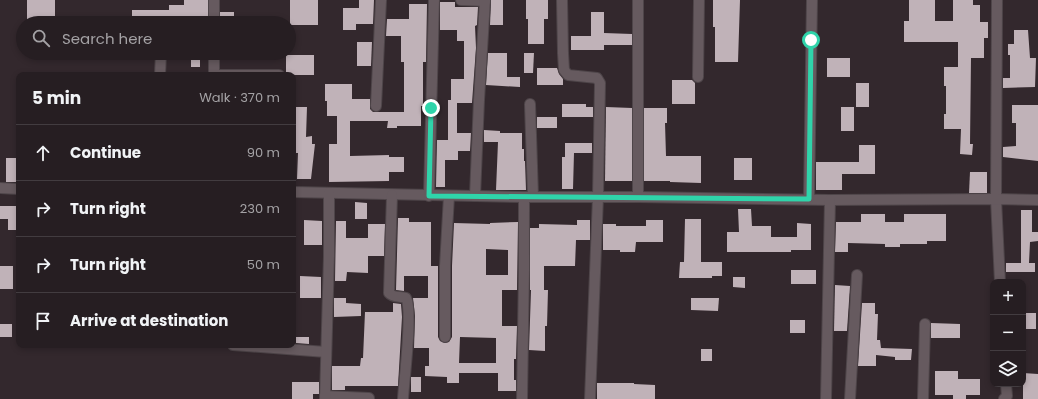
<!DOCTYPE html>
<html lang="en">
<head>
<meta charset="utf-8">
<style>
	body { margin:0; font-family:Poppins,sans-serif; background:#322b2f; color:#f1f3f6 }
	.controls { position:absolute; right:12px; bottom:12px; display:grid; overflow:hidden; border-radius:8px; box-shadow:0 2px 6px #0003 }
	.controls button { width:36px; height:36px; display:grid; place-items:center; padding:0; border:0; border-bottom:1px solid #423c40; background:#261e22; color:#f1f3f6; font:20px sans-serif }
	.stop { position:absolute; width:12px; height:12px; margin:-9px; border:3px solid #2fd4aa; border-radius:50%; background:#fff }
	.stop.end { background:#2fd4aa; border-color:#fff; box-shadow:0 1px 4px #0008 }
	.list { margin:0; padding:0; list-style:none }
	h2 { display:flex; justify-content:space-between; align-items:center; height:52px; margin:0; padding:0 16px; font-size:17px }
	h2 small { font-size:13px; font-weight:400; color:#a4a2a5 }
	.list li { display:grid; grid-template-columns:26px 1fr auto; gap:12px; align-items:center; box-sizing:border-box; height:56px; padding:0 16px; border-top:1px solid #423c40 }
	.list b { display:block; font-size:15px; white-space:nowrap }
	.list em { font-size:13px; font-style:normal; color:#a4a2a5 }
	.icon { flex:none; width:22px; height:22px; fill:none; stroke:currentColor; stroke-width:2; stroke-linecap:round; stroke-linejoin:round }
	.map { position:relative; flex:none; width:1038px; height:399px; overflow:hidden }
	.search { position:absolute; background:#261e22; box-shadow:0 2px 6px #0003; left:16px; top:16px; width:280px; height:44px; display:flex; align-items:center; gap:10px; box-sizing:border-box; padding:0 14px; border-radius:22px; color:#a4a2a5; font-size:15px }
	.panel { position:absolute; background:#261e22; box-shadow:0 2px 6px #0003; left:16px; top:72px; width:280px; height:276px; border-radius:8px }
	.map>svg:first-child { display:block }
	.building { fill:#c0b2b8; fill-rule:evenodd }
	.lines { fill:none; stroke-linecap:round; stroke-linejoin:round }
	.minor-casing { stroke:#4e4549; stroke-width:12 }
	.minor { stroke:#665a5f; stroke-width:10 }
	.route { stroke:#2fd4aa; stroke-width:5 }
</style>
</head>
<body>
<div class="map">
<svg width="1038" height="399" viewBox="0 0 1038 399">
	<rect width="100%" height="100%" fill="#33282d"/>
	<!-- building -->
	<g class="building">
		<rect x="27" y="0" width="28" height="23"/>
		<path d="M184,0H208V23H132V10H169V5H184Z"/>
		<rect x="290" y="0" width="28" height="25"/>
		<path d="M359,0H374L373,24H356V30H343V8H359Z"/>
		<path d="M491,0H503V25H490Z"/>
		<path d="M526,0H548V19H544V44H528V19H526Z"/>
		<path d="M713,0H740L738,62H715V27H713Z"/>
		<path d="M909,0H935V21H953V0H973V5H980V22H988V38H984V58H971L970,144H973L972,155L960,154L961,129H944V114H946V86H944V67H958V42H904V21H909Z"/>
		<path d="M440,2H455V7H478L477,25L475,26L476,48L472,103H457V133H471L470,151H458V160H445V187H436L437,140H448V100H451V79H464V41H457V30H440Z"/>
		<path d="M409,4H427L426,62H423V106H421V126H397V128H387L388,121H350V156L389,155V157H404V172H389V181L329,182V144H337V116H327V101H325V84H352V99H370V109L373,112H404V62H401V36H386L387,19H409Z"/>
		<rect x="220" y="12" width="14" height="9"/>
		<path d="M591,12H604V33L632,34V45H604V50H571V36H591Z"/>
		<path d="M1014,30H1028L1030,58H1036L1035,87L1003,88V78H1010V55H1008V44H1014Z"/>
		<path d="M357,42H372L371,66H357Z"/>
		<path d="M488,53H507V77H520V87L486,85Z"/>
		<path d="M524,53H534L533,73H524Z"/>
		<rect x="286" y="55" width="28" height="20"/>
		<rect x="191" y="56" width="9" height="11"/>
		<rect x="827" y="58" width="23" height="19"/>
		<path d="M537,68H557L559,74L563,79V85H537Z"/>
		<path d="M672,80H692L695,83V104H672Z"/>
		<rect x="856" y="83" width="13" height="24"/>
		<path d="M562,104H586V107H593V117H562Z"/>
		<path d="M1012,105H1038V161L1003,157V147L1016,146V123H1012Z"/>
		<path d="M293,107H307L306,137L312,136V144H315L311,179H297L298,153H296L293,123Z"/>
		<path d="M606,107L632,108V181H605Z"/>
		<rect x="841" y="107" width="13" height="24"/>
		<path d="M644,108H667V123H665L666,156H701V183L670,182V181H644Z"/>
		<rect x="537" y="117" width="20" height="11"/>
		<path d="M484,130L500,131V133H522V149H524V161H525L526,190H496L498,142H484Z"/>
		<path d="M565,143H592V153H574L573,189H562V157H565Z"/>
		<path d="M859,145H875V174H842V190H816V162H859Z"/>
		<rect x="6" y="158" width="13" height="24"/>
		<rect x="734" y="158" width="18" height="22"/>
		<path d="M970,172H987V193H969Z"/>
		<path d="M355,202L367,203V219H355Z"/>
		<path d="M0,206H19V230H8V219H0Z"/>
		<path d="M738,209H751L752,226H771V237H797V223L811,224V250H791V252H727V232H739Z"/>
		<path d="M1021,210H1032V232H1038V241L1030,242L1029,263H1035V272H1006V263H1021Z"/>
		<path d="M861,214H885V222H904V214H946V241H927V244H900V247H885V244L848,243V252H835L836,222H861Z"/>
		<path d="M398,218H409V222H431V266H438V337L440,341L445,343L449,342L452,337V266L454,223L490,224V223L518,222L517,290H502V326H517L516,359H514V380H516V391H498V373H459V383H447V377L425,376V366H429V348H414L415,316L413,298H428V276H404V291L396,290ZM486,249L508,250V275H486ZM460,337L496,338V363H459Z"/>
		<path d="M685,219H701V262H722V276H712V278H679L680,262H684Z"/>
		<path d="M304,220L322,221V245H304Z"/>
		<path d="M577,220H590V240H576L575,266H544V290H548L547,326H545V351L529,350L531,290H530V228H539V224L577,225Z"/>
		<path d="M646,220H663V242H636L635,252H620V250H603V224H616V226H646Z"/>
		<path d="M336,221H346V238H368V224H385L384,256H368V273L347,272L346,281H335Z"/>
		<rect x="0" y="266" width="13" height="23"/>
		<rect x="791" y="270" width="25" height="14"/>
		<path d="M300,276L321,277V298H300Z"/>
		<path d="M733,277H745V288L733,287Z"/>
		<path d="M835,285L850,286L847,331H834Z"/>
		<path d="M334,298H346V303L361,304V316L334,317Z"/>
		<path d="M691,298H719L718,311L691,310Z"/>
		<path d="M393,303L401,304L402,317L398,386H345V390H332V366H360L361,358H363L365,312H393Z"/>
		<path d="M862,303H875V314H878L877,340H880L881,348L912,349L911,360H895V357L876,355V366H858Z"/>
		<rect x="1023" y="313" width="13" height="16"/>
		<rect x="790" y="320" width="15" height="13"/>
		<path d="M931,323L960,324V338H931Z"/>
		<rect x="0" y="324" width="12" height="13"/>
		<path d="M296,337H309V344L296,343Z"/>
		<rect x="701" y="349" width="11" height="12"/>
		<path d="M935,371H958V379H980V395H966V399H953V395H935Z"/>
		<path d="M1023,373L1038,374V399H1023Z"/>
		<rect x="411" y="377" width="10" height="15"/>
		<path d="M292,382H319V394H313V399H292Z"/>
		<path d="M597,383H634V384L655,385V399H597Z"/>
	</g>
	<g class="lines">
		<!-- minor casing -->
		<g class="minor-casing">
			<g id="minor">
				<path d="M461,0L485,1"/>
				<path d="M562,0L563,53L564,70L568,75L597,78L600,83L598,197L590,399"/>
				<path d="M997,0L996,199L1000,282"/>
				<path d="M214,23V0"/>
				<path d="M160,75L161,53"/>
				<path d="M214,75H279"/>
				<path d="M214,75V53"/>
				<path d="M698,77L699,0"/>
				<path d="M530,104L533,197"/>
				<path d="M376,106L381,0"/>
				<path d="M0,188L19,189"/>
				<path d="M293,192L524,197H638L830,200L996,199L1038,200"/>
				<path d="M392,195L389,293C393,298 400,296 406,298C413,311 404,380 403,399"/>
				<path d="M429,196L434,0"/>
				<path d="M475,196L479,100L485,0"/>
				<path d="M638,197V0"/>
				<path d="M809,199L812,0"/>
				<path d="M445,337V266L449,196"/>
				<path d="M233,345L326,352"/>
				<path d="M325,396L369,398"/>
				<path d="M325,399L329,256V193"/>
				<path d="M522,399L524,271V197"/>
				<path d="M826,399L830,200"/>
				<path d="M850,399L857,275"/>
				<path d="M923,399L925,324"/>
				<path d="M1004,399L1007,396L1006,384"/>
			</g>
		</g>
		<!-- minor -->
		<use href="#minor" class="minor"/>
	</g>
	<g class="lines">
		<!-- route -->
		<path class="route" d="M431,108L429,196L809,199L811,40"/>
	</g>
</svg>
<div class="controls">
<button>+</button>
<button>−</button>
<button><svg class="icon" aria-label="layers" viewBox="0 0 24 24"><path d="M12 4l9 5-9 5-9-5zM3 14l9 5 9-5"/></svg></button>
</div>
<div class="stop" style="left:811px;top:40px"></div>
<div class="stop end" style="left:431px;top:108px"></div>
<div class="search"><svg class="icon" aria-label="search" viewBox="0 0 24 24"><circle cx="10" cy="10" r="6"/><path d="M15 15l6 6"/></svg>Search here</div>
<section class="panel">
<h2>5 min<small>Walk · 370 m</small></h2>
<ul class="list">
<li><svg class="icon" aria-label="ahead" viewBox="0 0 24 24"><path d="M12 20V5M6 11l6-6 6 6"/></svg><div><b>Continue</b></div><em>90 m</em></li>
<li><svg class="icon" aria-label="right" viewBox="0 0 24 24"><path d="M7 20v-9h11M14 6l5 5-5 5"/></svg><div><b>Turn right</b></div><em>230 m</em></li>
<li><svg class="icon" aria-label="right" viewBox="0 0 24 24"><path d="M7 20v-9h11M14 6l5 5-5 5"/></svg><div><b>Turn right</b></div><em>50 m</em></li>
<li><svg class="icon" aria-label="arrive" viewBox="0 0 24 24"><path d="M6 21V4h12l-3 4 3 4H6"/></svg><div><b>Arrive at destination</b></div></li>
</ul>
</section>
</div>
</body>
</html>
